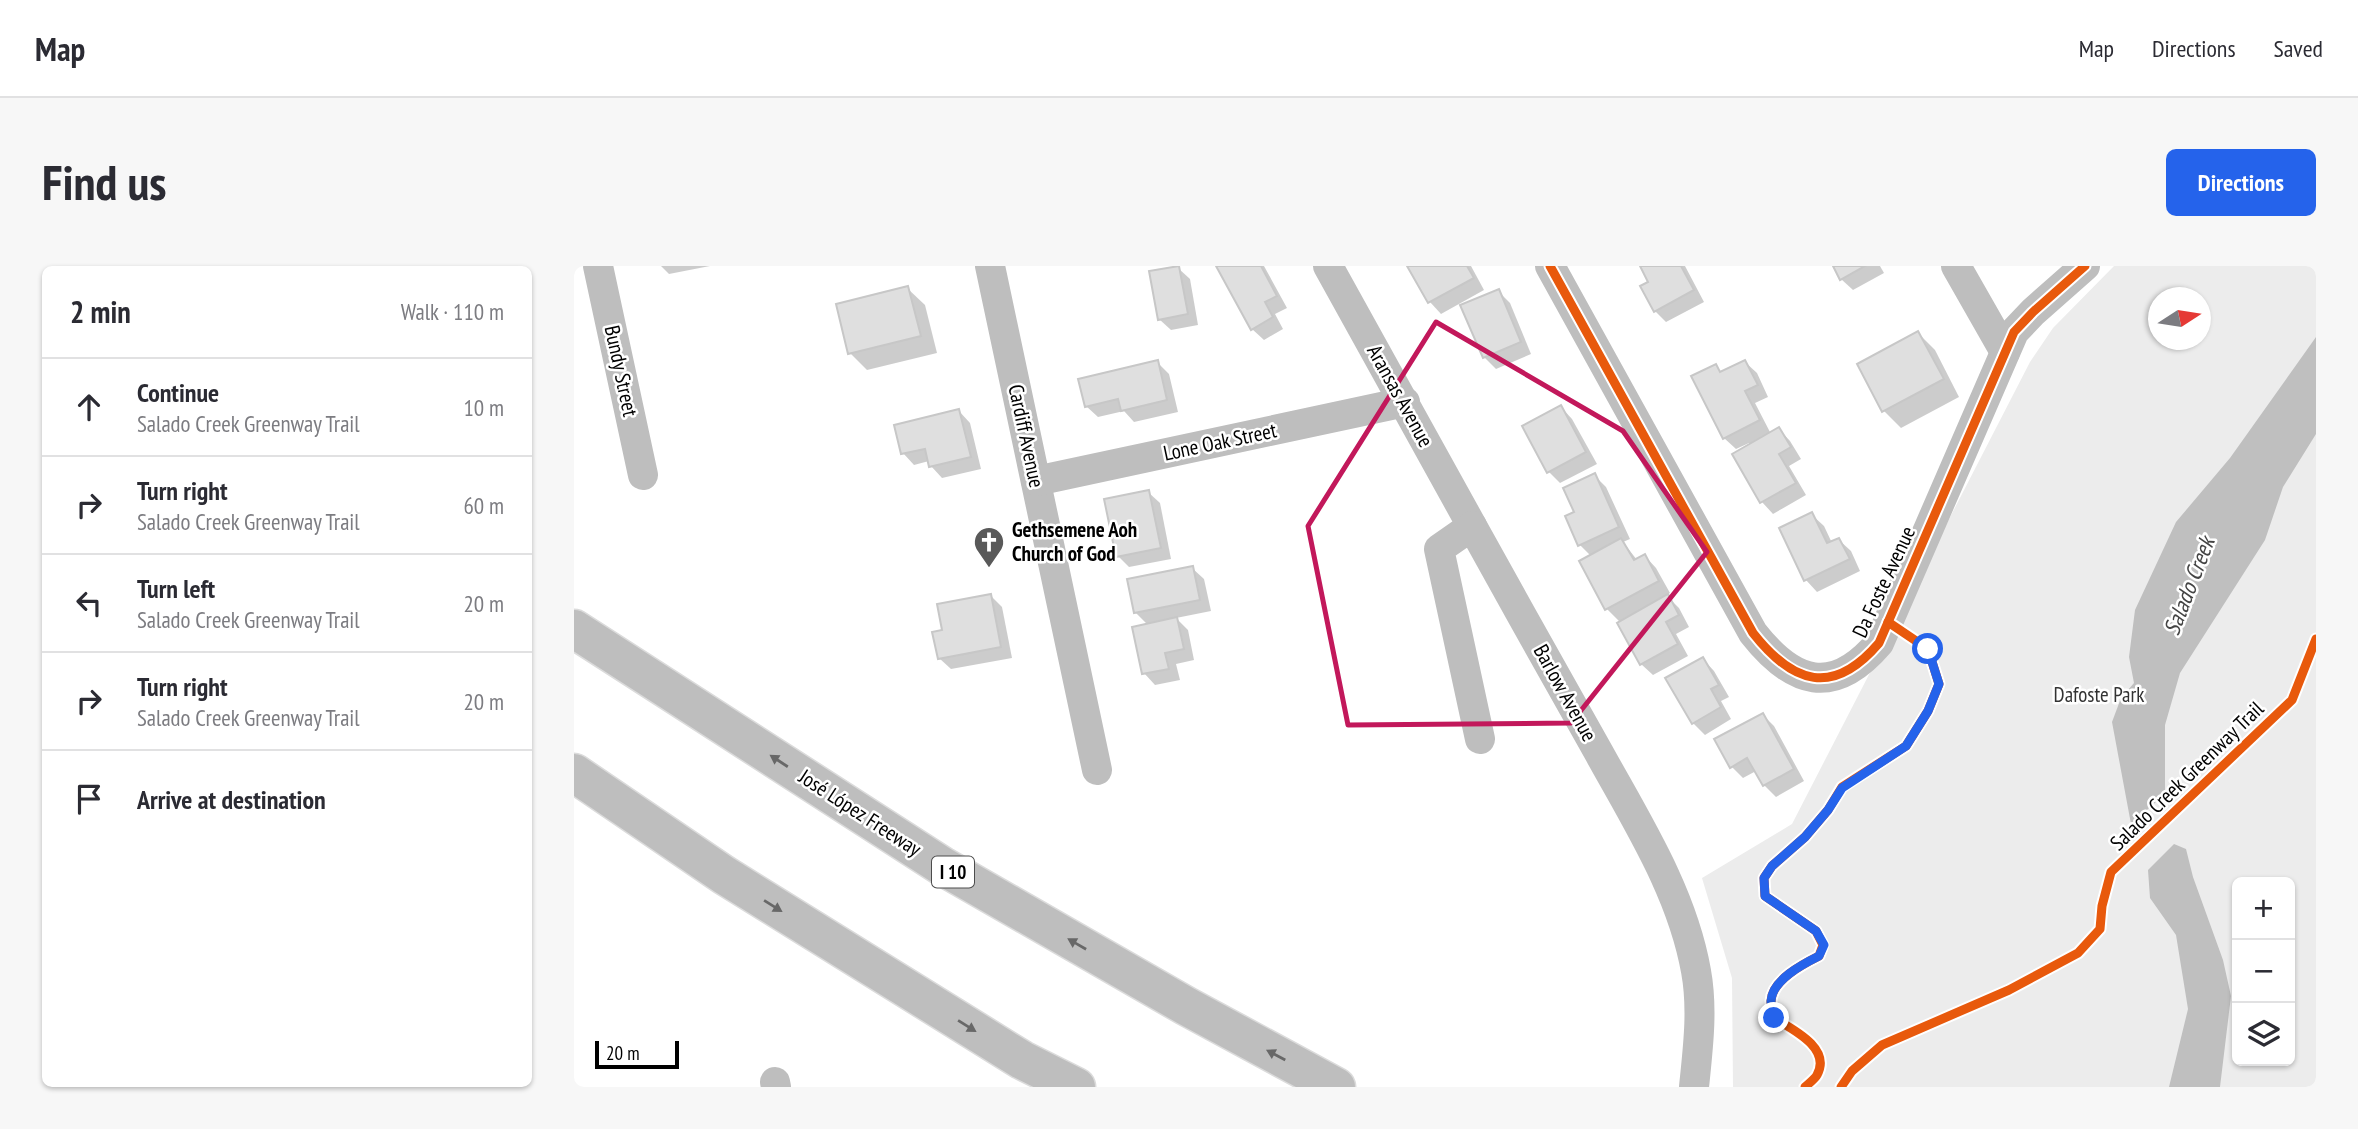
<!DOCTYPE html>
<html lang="en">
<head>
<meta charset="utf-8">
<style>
	body { margin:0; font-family:"PT Sans Narrow",sans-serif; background:#f7f7f7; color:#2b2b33 }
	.controls { position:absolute; right:21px; bottom:21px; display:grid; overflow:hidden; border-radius:10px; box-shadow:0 2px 5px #0004 }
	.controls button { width:63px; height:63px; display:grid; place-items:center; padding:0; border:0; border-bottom:2px solid #e1e1e2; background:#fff; color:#2b2b33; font:35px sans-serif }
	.compass { position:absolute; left:1574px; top:21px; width:63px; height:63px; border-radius:50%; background:#fff; box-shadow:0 2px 5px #0004; rotate:78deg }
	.scale { position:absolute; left:21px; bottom:18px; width:84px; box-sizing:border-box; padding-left:7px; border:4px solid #000; border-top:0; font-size:19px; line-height:24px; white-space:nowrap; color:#000; -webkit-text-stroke:5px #fff; paint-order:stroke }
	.stop { position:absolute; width:21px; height:21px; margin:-16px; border:5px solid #2563eb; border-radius:50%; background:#fff }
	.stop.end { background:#2563eb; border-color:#fff; box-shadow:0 2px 7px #0008 }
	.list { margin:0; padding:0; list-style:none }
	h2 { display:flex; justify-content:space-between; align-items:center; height:91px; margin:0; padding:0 28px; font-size:30px }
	h2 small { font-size:23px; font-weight:400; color:#7c7c81 }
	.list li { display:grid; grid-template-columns:46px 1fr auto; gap:21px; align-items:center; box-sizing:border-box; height:98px; padding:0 28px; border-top:2px solid #e1e1e2 }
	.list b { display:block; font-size:26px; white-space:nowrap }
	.list p { margin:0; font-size:23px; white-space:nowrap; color:#7c7c81 }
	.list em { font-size:23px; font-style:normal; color:#7c7c81 }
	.icon { flex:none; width:38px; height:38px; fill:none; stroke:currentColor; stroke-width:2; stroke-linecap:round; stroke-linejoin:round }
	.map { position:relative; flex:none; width:1742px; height:821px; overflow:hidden; border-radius:10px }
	header { display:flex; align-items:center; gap:42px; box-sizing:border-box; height:98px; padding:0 35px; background:#fff; border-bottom:2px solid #e1e1e2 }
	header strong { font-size:33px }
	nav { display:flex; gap:38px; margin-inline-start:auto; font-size:24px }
	.intro { display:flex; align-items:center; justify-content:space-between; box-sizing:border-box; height:168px; padding:0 42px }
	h1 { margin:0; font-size:49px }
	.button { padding:18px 32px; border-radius:10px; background:#2563eb; color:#fff; font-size:24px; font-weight:700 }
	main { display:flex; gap:42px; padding:0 42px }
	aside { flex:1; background:#fff; border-radius:10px; box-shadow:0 2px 5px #0004 }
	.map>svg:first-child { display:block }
	.green { fill:#ececec; fill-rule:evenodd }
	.water { fill:#bfbfbf }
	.shadow { fill:#0003 }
	.building { fill:#dfdfdf; stroke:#c7c7c7; stroke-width:2 }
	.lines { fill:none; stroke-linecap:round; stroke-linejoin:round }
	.motorway-casing { stroke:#dbdbdb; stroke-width:41 }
	.minor { stroke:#bebebe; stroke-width:30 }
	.motorway { stroke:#bebebe; stroke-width:38 }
	.cycleway-casing { stroke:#fff; stroke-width:13 }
	.cycleway { stroke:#e8590c; stroke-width:9 }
	.oneway { fill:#686868 }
	.route { stroke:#2563eb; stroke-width:9 }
	.marked { fill:none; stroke:#c2185b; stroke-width:5; stroke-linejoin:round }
	.labels { text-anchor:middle; stroke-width:5; stroke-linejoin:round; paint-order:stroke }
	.shield { fill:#fff; stroke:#4c4c4c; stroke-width:2 }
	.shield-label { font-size:19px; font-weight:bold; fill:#000 }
	.street-label { font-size:21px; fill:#000; stroke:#fff }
	.poi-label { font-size:21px; font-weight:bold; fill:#000; stroke:#fff; text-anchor:start }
	.park-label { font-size:21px; fill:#333; stroke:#fff }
	.water-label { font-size:23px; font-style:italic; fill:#444; stroke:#fff }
</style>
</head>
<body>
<header>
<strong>Map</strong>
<nav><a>Map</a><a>Directions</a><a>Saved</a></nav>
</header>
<div class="intro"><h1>Find us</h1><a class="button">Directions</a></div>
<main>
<aside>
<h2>2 min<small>Walk · 110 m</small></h2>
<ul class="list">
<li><svg class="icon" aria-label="ahead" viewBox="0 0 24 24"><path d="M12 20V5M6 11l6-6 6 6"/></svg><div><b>Continue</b><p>Salado Creek Greenway Trail</p></div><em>10 m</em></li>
<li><svg class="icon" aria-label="right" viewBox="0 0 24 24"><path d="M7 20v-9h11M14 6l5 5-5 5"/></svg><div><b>Turn right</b><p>Salado Creek Greenway Trail</p></div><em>60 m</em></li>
<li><svg class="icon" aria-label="left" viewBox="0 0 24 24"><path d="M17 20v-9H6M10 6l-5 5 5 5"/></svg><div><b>Turn left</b><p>Salado Creek Greenway Trail</p></div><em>20 m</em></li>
<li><svg class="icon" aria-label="right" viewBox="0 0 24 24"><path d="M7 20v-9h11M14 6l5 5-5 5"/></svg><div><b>Turn right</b><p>Salado Creek Greenway Trail</p></div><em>20 m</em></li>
<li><svg class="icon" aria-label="arrive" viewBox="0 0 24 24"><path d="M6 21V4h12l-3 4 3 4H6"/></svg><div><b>Arrive at destination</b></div></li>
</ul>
</aside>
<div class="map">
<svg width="1742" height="821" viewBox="0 0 1742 821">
	<rect width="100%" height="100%" fill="#fff"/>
	<!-- green -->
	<path class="green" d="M1540,0H1742V821H1159L1158,712L1128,612L1218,558L1456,96L1479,62ZM1584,32H1626V74H1584ZM1663,616H1716V795H1663Z"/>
	<!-- water -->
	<g class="water">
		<path d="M1742,71V168L1709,221L1691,274L1606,407L1591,459V528L1557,558L1538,456L1547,432L1560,417L1555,391L1561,344L1602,256L1656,192Z"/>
		<path d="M1600,578L1612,583L1619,611L1649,694L1657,730L1646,821H1595L1614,743L1602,669L1576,632L1574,604Z"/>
	</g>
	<!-- shadow -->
	<g class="shadow">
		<path d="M87,0H136L95,8Z"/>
		<path d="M644,0H690L713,42L701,48L709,63L690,74L678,63Z"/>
		<path d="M835,0H897L910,24L867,48L856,36Z"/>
		<path d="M1068,0H1111L1130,36L1092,56L1081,45L1076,16Z"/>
		<path d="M1261,0H1306L1310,7L1279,24L1267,13Z"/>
		<path d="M604,2L616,13L624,59L597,64L585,53Z"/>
		<path d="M333,22L351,39L363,87L293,104L276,87Z"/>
		<path d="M924,25L936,37L957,88L922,103L910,91Z"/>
		<path d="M1344,67L1361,84L1385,131L1327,162L1310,145Z"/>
		<path d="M583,96L595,108L604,146L560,156L550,145L524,151L512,140Z"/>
		<path d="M1171,96L1183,107L1194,131L1181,137L1197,168L1205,163L1216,175L1227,193L1215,200L1232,229L1199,248L1188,236L1160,189L1176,179L1175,177L1162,183L1150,172L1141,100L1148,107Z"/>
		<path d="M987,141L998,153L1023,198L986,217L975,206Z"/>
		<path d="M385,145L396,157L407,203L368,212L357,200L355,195L340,199L329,187Z"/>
		<path d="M1020,209L1032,221L1056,273L1049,276L1063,294L1071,290L1082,302L1096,327L1092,329L1105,342L1115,361L1102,368L1114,390L1079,409L1067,398L1047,357L1033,343L1007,296L1017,290L1006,279L1003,247Z"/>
		<path d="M574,226L586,237L597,293L555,301L544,290Z"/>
		<path d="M1238,249L1250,260L1258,277L1265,274L1277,285L1286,305L1243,326L1232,314Z"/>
		<path d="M618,302L630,313L637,345L602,352L614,364L620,394L602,398L606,414L581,419L570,407L574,359L561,346Z"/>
		<path d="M417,330L428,341L438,392L377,403L365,392L370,366Z"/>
		<path d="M1129,393L1140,405L1155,431L1147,435L1157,453L1131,469L1119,457Z"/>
		<path d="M1189,449L1200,460L1230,515L1202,531L1190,519L1182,505L1169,512L1158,501Z"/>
	</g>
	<!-- building -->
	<g class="building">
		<path d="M605,0L614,48L584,54L575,5Z"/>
		<path d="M642,0H687L703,30L691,36L699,51L677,64Z"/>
		<path d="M833,0H893L900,12L854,37Z"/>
		<path d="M1066,0H1107L1120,24L1080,46L1066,20L1074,16Z"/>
		<path d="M1259,0H1291L1266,14Z"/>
		<path d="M334,20L347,70L274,88L262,38Z"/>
		<path d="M925,23L947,76L909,92L886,39Z"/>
		<path d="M1344,65L1370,113L1308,146L1283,98Z"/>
		<path d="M584,94L593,134L547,145L544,133L511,141L504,113Z"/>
		<path d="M1171,94L1184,119L1171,125L1186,154L1149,173L1117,110L1142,98L1146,106Z"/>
		<path d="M987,139L1012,186L973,207L948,160Z"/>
		<path d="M385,143L397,191L355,201L351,183L327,188L320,159Z"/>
		<path d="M1205,161L1217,181L1205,188L1222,217L1186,237L1158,188Z"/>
		<path d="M1021,207L1045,261L1004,280L991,250L1000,246L989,222Z"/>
		<path d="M575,224L587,282L542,291L530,233Z"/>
		<path d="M1238,246L1253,277L1265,272L1276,293L1230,315L1205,262Z"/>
		<path d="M1047,272L1060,294L1071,288L1085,315L1031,344L1005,295Z"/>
		<path d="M619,300L626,334L560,347L553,313Z"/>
		<path d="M417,328L427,381L364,393L358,366L368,364L363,338Z"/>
		<path d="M1094,328L1105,349L1092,356L1104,378L1066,399L1043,357Z"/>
		<path d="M603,351L610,383L591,387L595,403L568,408L558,361Z"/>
		<path d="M1129,391L1145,419L1137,423L1147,441L1118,458L1091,412Z"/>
		<path d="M1189,447L1220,503L1189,520L1173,492L1156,502L1140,473Z"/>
	</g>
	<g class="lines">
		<!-- motorway casing -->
		<g class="motorway-casing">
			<g id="motorway">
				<path d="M0,363L368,600L612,740L762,821"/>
				<path d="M0,507L150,609L448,794L502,821"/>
			</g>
		</g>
		<!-- minor -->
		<g class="minor">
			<path d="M24,0L69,209"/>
			<path d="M416,0L523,504"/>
			<path d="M754,0L898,260"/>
			<path d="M976,0L1179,367C1219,418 1259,431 1305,377L1440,66L1459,46L1511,0"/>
			<path d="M1382,0L1431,86"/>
			<path d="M462,215L831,136"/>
			<path d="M906,473L865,283L898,260C940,336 982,411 1025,487C1063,556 1108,626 1122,705C1129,743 1124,782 1120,821"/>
			<path d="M201,816L202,821"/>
		</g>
		<!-- motorway -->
		<use href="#motorway" class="motorway"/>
		<!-- cycleway casing -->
		<g class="cycleway-casing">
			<g id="cycleway">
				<path d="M976,0L1179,367C1219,418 1259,431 1305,377L1440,66L1459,46L1511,0"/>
				<path d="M1231,821C1234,818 1241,813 1243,809C1258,782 1218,763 1200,752C1199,747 1197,740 1197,735C1198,714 1229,698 1245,690L1249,679L1242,665L1191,630L1190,612L1198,600L1231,571L1254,544L1268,521L1332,480L1354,445L1365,418L1354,383L1314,356"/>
				<path d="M1267,821L1278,805L1308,779L1435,724L1504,687L1526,663L1528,640L1537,606L1718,434L1742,373"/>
			</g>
		</g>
		<!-- cycleway -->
		<use href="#cycleway" class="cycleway"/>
	</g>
	<!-- one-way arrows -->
	<defs><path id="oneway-solid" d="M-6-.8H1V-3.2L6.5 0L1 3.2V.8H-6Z" transform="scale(1.75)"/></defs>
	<g class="oneway">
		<use href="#oneway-solid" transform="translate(205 495) rotate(-147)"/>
		<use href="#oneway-solid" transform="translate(199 640) rotate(32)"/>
		<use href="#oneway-solid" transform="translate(503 678) rotate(-150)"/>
		<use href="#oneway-solid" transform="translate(393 760) rotate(32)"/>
		<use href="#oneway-solid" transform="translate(702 789) rotate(-152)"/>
	</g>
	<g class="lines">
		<!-- route -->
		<path class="route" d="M1200,752C1199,747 1197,740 1197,735C1198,714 1229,698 1245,690L1250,679L1242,665L1191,630L1190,612L1198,600L1231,571L1254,544L1268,522L1332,480L1354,445L1365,418L1354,383"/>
	</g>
	<!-- marked area -->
	<path class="marked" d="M862,56L1049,165L1133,286L997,457L774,459L734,260Z"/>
	<!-- icons -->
	<defs>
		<g id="church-pin" transform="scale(1.575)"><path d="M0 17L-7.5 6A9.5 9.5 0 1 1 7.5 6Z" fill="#595959" stroke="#fff"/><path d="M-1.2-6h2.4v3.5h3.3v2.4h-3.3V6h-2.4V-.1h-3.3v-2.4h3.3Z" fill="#fff"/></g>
	</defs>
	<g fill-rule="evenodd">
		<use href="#church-pin" x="415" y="276"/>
	</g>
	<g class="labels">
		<!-- shield labels -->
		<rect class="shield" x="358" y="590.5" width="42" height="31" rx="5"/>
		<g class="shield-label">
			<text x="379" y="613">I 10</text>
		</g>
		<!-- street labels -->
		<g class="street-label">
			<text transform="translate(47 105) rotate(78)" y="7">Bundy Street</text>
			<text transform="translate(826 130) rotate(61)" y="7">Aransas Avenue</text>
			<text transform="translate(452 170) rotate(78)" y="7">Cardiff Avenue</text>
			<text transform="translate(646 176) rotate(-12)" y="7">Lone Oak Street</text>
			<text transform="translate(1310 316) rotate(-65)" y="7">Da Foste Avenue</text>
			<text transform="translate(991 427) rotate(61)" y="7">Barlow Avenue</text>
			<text transform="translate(1613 510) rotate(-44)" y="7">Salado Creek Greenway Trail</text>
			<text transform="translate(286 547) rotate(33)" y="7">José López Freeway</text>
		</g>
		<!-- poi labels -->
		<g class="poi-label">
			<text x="438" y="271">Gethsemene Aoh<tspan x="438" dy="24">Church of God</tspan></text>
		</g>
		<!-- park labels -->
		<g class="park-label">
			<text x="1525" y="436">Dafoste Park</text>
		</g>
		<!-- water labels -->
		<g class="water-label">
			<text transform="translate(1615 320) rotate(-69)" y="8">Salado Creek</text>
		</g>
	</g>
</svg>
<div class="controls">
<button>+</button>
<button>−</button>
<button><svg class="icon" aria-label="layers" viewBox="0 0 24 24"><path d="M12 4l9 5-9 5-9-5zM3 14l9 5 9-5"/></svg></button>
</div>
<svg class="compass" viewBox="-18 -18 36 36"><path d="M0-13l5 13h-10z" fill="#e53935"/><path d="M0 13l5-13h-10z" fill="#7c7c81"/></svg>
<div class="scale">20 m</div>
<div class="stop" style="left:1354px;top:383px"></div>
<div class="stop end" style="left:1200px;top:752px"></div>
</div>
</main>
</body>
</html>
